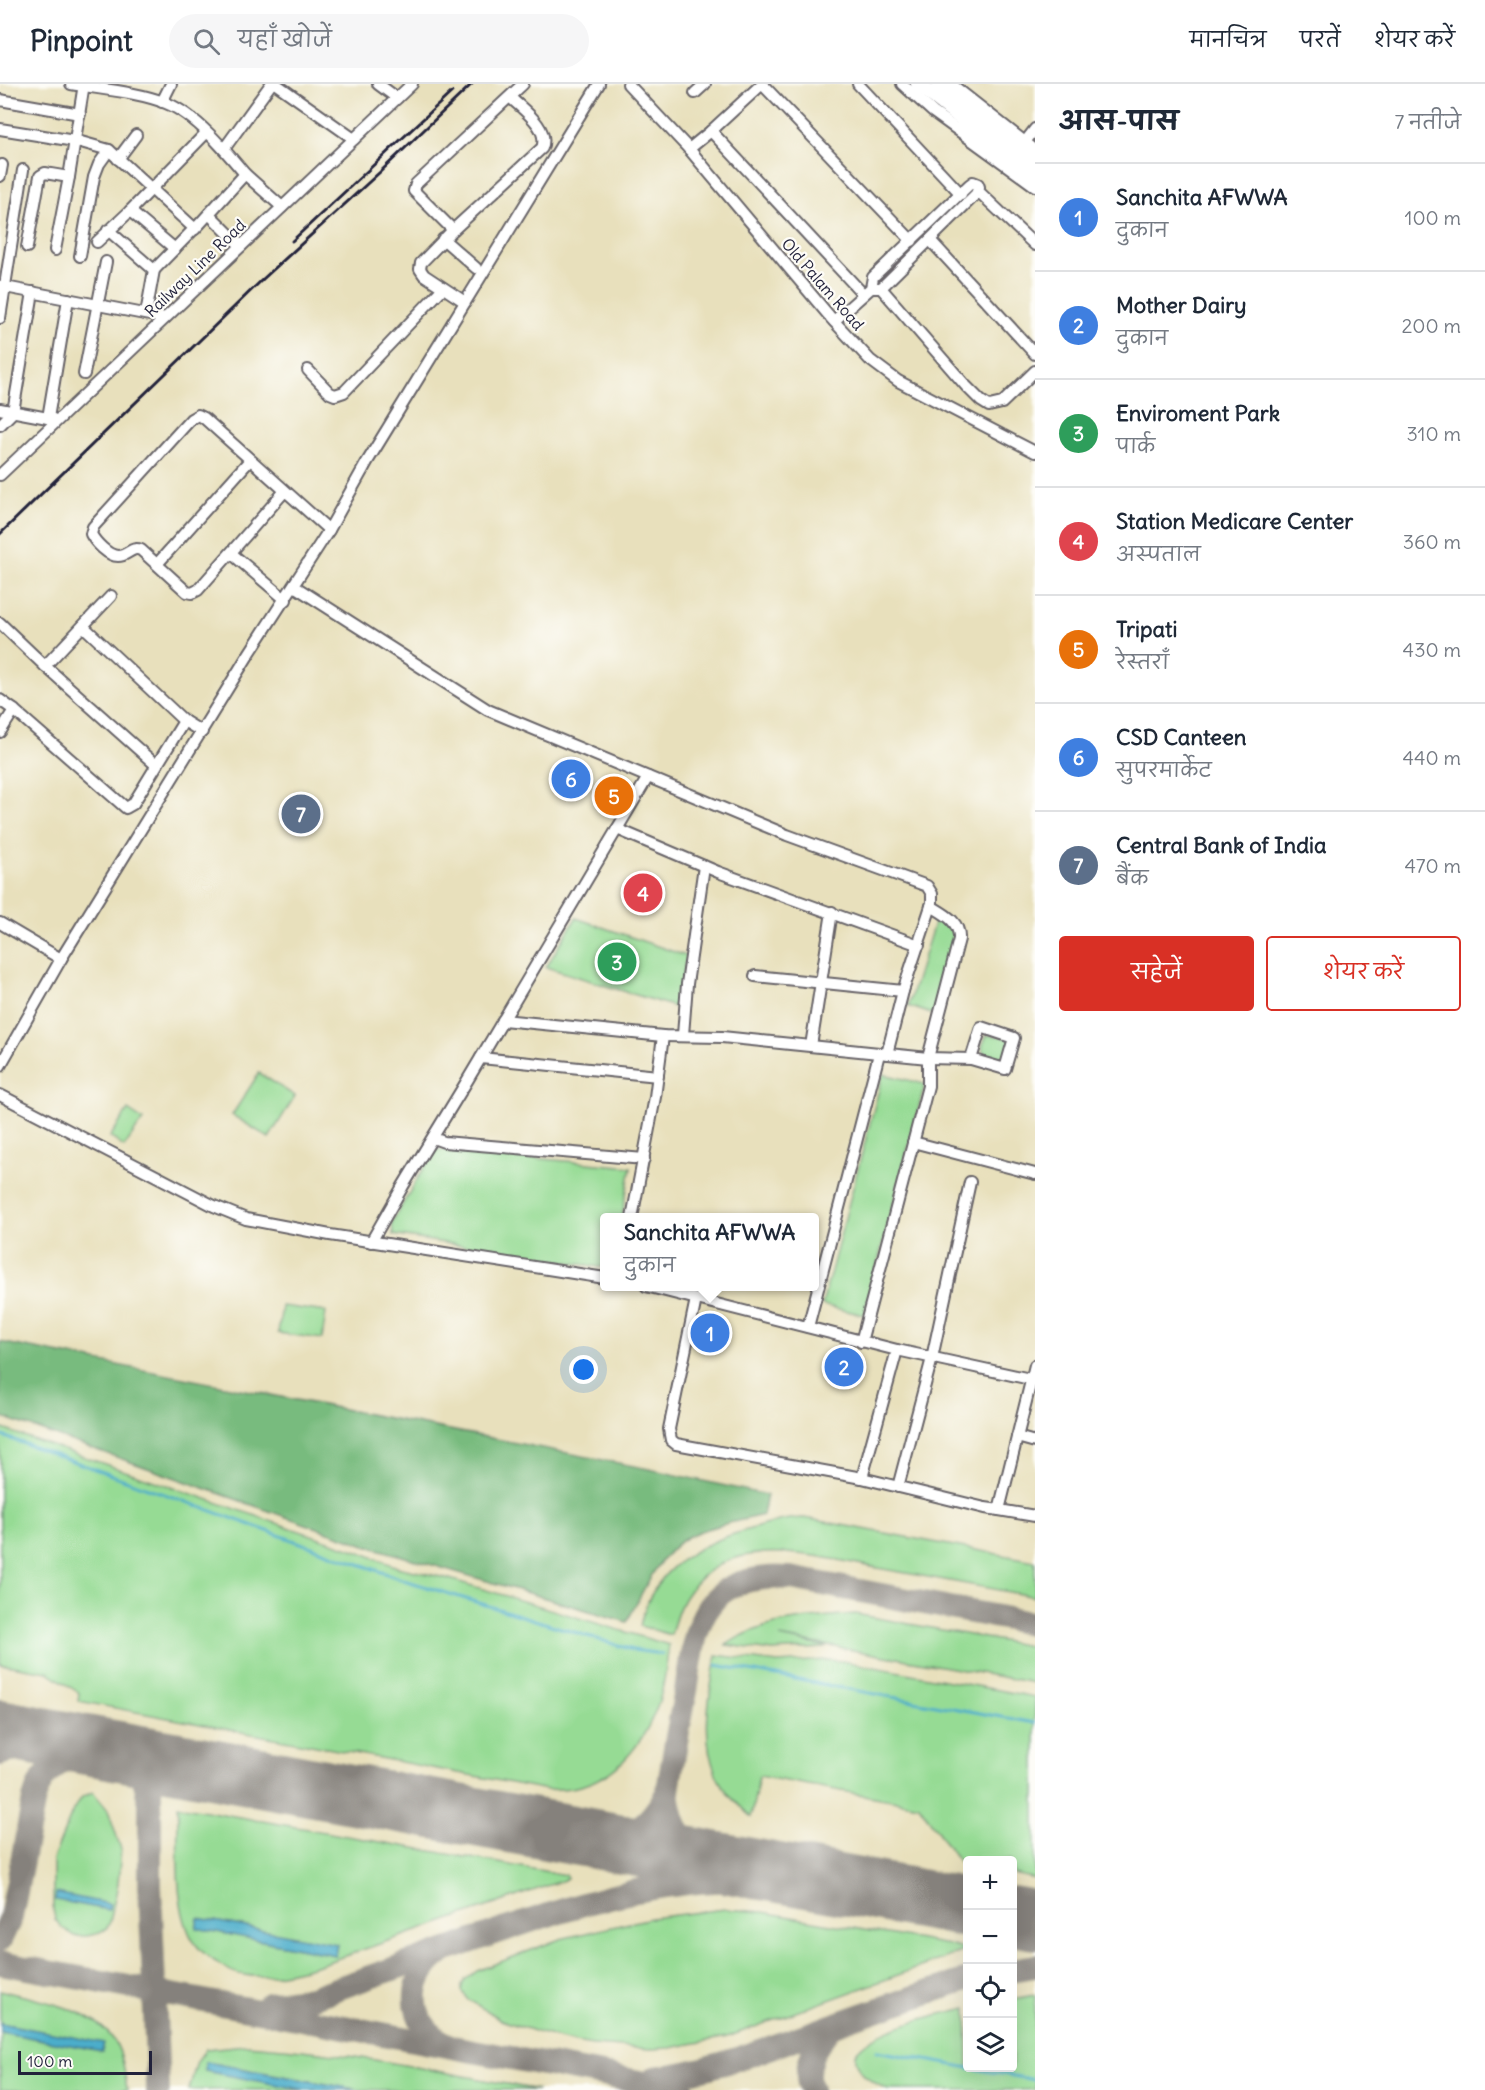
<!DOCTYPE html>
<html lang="hi">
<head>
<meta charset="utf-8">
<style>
	body { margin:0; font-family:Delius,"Playpen Sans Deva",sans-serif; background:#f6f6f7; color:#1f2937 }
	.controls { position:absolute; right:18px; bottom:18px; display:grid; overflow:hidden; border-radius:6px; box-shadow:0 6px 24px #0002 }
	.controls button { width:54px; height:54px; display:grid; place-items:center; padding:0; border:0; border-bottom:2px solid #e0e1e3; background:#fff; color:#1f2937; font:30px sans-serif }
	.scale { position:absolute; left:18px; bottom:15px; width:134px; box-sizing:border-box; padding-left:6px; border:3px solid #22223b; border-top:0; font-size:16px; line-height:21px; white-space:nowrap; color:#22223b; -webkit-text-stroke:4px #fdfcf7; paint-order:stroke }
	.you { position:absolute; left:584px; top:1286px; width:21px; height:21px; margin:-15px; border:4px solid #fff; border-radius:50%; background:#1a73e8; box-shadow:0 0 0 9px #1a73e833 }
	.badge { display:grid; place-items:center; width:39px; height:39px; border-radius:50%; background:#d93025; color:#fff; font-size:20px; font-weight:700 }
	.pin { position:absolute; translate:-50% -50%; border:3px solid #fff; box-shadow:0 2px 6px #0006 }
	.popup { position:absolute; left:600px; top:1129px; width:219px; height:78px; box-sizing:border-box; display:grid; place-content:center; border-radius:6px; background:#fff; filter:drop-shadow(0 2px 4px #0005); font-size:20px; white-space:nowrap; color:#747a83 }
	.popup b { font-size:22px; color:#1f2937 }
	.popup::after { content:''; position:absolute; left:50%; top:100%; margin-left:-12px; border:12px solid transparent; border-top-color:#fff }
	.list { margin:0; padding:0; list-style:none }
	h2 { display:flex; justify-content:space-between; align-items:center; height:78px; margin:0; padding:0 24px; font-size:26px }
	h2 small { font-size:20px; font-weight:400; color:#747a83 }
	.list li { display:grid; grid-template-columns:39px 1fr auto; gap:18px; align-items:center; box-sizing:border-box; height:108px; padding:0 24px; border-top:2px solid #e0e1e3 }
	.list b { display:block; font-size:22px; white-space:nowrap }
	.list p { margin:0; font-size:20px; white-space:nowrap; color:#747a83 }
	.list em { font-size:20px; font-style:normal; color:#747a83 }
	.actions { display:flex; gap:12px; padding:18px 24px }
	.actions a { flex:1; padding:14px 0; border:2px solid #d93025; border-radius:6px; text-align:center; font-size:21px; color:#d93025 }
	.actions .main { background:#d93025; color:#fff }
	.icon { flex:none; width:33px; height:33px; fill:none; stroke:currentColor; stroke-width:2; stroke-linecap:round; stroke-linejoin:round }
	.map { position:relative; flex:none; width:1035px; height:2006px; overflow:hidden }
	header { display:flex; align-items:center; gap:36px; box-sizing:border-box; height:84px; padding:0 30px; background:#fff; border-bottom:2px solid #e0e1e3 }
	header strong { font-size:28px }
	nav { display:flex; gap:33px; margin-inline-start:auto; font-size:21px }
	.search { width:420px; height:54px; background:#f6f6f7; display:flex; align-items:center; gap:15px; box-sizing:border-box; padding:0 21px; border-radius:33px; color:#747a83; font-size:22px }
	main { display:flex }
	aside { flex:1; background:#fff }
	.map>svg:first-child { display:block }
	.green { fill:#96db94; stroke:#5c7e68; stroke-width:1.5; fill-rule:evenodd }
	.forest { fill:#78bb7e; stroke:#4d6e5c; stroke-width:1.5 }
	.water { fill:#4badca; stroke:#366882; stroke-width:1.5 }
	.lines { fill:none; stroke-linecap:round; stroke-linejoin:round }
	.stream { stroke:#4badca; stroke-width:3 }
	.taxiway { stroke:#85817c; stroke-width:24 }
	.runway { stroke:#85817c; stroke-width:60 }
	.minor-casing { stroke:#676468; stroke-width:14 }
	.major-casing { stroke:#676468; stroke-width:16 }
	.minor { stroke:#fff; stroke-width:10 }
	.major { stroke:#fff; stroke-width:14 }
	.rail { stroke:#22223b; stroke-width:3 }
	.labels { text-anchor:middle; stroke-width:4.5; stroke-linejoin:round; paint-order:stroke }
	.street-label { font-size:16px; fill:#22223b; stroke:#fdfcf7 }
</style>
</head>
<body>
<header>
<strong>Pinpoint</strong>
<div class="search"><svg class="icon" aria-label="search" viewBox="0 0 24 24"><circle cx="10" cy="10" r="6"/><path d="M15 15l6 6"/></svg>यहाँ खोजें</div>
<nav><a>मानचित्र</a><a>परतें</a><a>शेयर करें</a></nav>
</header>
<main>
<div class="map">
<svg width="1035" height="2006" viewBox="0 0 1035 2006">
	<rect width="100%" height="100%" fill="#fdfcf7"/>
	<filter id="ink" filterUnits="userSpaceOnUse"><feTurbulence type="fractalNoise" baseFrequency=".0167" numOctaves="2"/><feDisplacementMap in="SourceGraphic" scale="12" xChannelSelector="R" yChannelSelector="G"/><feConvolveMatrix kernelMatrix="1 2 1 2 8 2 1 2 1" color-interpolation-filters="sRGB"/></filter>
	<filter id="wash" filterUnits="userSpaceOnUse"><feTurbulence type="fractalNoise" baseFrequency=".008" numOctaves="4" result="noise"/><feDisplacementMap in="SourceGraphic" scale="24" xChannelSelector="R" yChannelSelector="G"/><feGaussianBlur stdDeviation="1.35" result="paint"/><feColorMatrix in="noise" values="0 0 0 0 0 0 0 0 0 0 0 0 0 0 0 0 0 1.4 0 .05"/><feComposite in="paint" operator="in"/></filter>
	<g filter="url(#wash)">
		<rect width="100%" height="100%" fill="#e8e0bc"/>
		<!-- green -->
		<g class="green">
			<path d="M937,830L944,834L958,851L937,932L908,922Z"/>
			<path d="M576,834L686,872L678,924L546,883Z"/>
			<path d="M987,951L1000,952L1012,956L1004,980L985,976L982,962Z"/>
			<path d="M259,989L295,1012L269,1054L232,1031Z"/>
			<path d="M883,990L925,1000L864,1231L822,1221Z"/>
			<path d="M128,1026L143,1036L124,1063L110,1053Z"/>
			<path d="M435,1065L631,1083L622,1133L605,1134V1182L599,1183L393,1151L392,1138Z"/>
			<path d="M282,1222L326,1228L322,1255L278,1249Z"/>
			<path d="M0,1344L355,1466L397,1483L446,1494L669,1561C666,1580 665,1602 658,1620C644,1658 621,1690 581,1702C571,1705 559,1705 548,1706L78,1617L79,1609L48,1588L0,1580Z"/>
			<path d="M804,1434L1035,1477V1513C984,1503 934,1494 883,1485C822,1474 731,1445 688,1509C679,1521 675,1536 671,1551L640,1542C652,1483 701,1458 754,1444C771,1439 787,1434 804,1434Z"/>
			<path d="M855,1530L1035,1563V1599L780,1553L826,1563L824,1564L772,1567L726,1561C763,1535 811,1534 855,1530Z"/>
			<path d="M716,1571L778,1579L826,1576L842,1577L1035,1613V1795L1013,1790L1012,1776H968L967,1782L961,1781L919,1721L759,1692L751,1733C738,1720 723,1707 716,1690C700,1651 710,1610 716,1571Z"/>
			<path d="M93,1708L108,1726L121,1765L118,1800L110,1838L106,1845L100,1849L87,1852H74L61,1843L55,1835L53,1825V1775L73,1726L82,1713Z"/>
			<path d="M178,1722L566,1791L567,1795L313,1883C291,1888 267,1895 244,1891C235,1890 226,1885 219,1880C207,1873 196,1864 190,1851C174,1818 178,1759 178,1722ZM198,1834L337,1860L335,1871L196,1844Z"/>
			<path d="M725,1825L763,1828L949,1861L967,1866L727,1953L670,1964L651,1965L593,1961L575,1958L537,1948L501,1936L469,1916L462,1907V1901L465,1896L477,1887L560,1855L651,1834Z"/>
			<path d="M0,1906C38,1917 89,1922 114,1956C123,1970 125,1990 127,2006H0V1948L102,1967L103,1959L0,1939Z"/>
			<path d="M1035,1911V2006H888C874,1999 852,1988 855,1970C870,1945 939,1930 967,1924L968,1984H1012L1013,1915Z"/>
			<path d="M246,1961C344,1967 441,1988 538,2006H359L207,1978L205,1987L305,2006H189L197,1977L206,1965Z"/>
		</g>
		<!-- forest -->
		<path class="forest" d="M0,1258L649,1385L767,1411L763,1431C740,1437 712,1441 691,1451C660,1466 642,1509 627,1538L371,1463L0,1332Z"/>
		<!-- water -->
		<g class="water">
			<path d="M56,1809L110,1820L109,1826L55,1816Z"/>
			<path d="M198,1834L337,1860L335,1871L196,1844Z"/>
			<path d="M0,1939L104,1959L102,1967L0,1948Z"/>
			<path d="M206,1978L359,2006H305L205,1987Z"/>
		</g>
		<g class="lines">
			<!-- stream -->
			<g class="stream">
				<path d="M0,1351L404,1496L633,1566L662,1570"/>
				<path d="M716,1581L1035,1639"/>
				<path d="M877,1967L1035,1996"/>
			</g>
			<!-- taxiway -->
			<g class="taxiway">
				<path d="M112,1666C136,1674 144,1688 148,1712"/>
				<path d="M0,1670L36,1657L74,1659"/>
				<path d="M574,1751C623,1755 644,1753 668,1707"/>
				<path d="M742,1782C693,1770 673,1760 668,1707C673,1674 679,1640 686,1607C691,1578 693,1539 714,1516C733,1495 764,1492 791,1494L1035,1540"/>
				<path d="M0,1856L11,1833L34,1715C44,1679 73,1670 107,1665"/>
				<path d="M441,1869C406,1894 407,1940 446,1960"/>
				<path d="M0,1879L683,2006"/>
				<path d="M1012,1886L1035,1882"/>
				<path d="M269,1920L311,1914C366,1894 422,1875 478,1855C549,1830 612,1807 688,1799C745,1793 800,1798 856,1803"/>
				<path d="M655,1994C705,1988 750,1971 797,1954C854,1934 910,1913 968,1896"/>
				<path d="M158,2006L150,1802V1703C152,1678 168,1680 189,1680"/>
				<path d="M811,2006C801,1981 817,1961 831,1942"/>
			</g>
			<!-- runway -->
			<g class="runway">
				<path d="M0,1645L968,1824"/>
				<path d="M1012,1832L1035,1836"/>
			</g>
		</g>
	</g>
	<g filter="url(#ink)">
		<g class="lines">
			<!-- minor casing -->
			<g class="minor-casing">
				<g id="minor">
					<path d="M71,0C100,5 139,8 166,19C196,31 225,66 245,90"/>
					<path d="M276,0L354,55"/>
					<path d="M378,0L397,14"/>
					<path d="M628,0L689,65L831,234L870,276L898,297L1035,368"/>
					<path d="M762,0L711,47L863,210"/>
					<path d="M762,0L912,157"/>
					<path d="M858,0L961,110"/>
					<path d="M902,0L933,28L1035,102"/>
					<path d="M951,0L1035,66"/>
					<path d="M695,9L705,0"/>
					<path d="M0,16L80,30"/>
					<path d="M162,18L171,0"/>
					<path d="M0,45L81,58L109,66L195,145L245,90L282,123"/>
					<path d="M1025,58L1035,45"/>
					<path d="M224,65L271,0"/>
					<path d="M689,65L711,47"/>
					<path d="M118,75L136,51"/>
					<path d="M0,92L2,81"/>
					<path d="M978,107L1035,161"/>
					<path d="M130,127L175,165"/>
					<path d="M209,130L241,162"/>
					<path d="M108,146L154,186L146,230"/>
					<path d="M453,146L414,107L416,100L523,0"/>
					<path d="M443,155L476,184"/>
					<path d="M930,156L1035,270"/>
					<path d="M97,158L130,127L206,49"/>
					<path d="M27,163L40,92L45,89L69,93"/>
					<path d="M55,166L69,93L84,0"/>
					<path d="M80,172L94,93L99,80L109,66"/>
					<path d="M154,186L195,144"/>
					<path d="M0,202L165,234"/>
					<path d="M881,204L966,302L981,317L989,322L1002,319L1035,287"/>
					<path d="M465,218L424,191L420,185L421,179L453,146L542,64C550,44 523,26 511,14"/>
					<path d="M0,234L23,86"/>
					<path d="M834,237L871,204L873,193L969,101L973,98L978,100L979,103L976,110L881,204H871"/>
					<path d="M308,286L330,309L335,311L344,308L443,204"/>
					<path d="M84,290L106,178"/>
					<path d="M0,325L53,335"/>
					<path d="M48,334L68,215"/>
					<path d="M0,341L13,328L33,208"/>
					<path d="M0,391L412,0"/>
					<path d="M284,408L198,506L192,509L187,508L141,466C131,462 128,472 118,472C108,472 95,458 91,450L93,443L191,335L198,331L204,334L329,446"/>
					<path d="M231,469L286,516"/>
					<path d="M158,479L250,376"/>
					<path d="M294,502L488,626L787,751L927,802L932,810V819L903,907L887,970"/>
					<path d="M0,539L45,582L156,681"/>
					<path d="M83,542L184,637L202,648"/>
					<path d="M45,582L111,512"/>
					<path d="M0,616L14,626L126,724L133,720L184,637"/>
					<path d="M0,648L14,626"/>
					<path d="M617,745L718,788L919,861"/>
					<path d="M0,839L61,875"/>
					<path d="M755,892L903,907"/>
					<path d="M503,936L663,952L722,953L928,974L971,975L1005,985L1014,954L981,943L971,975"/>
					<path d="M683,951L687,900L704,782"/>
					<path d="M811,962L832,828"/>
					<path d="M481,974L658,992"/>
					<path d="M0,982L61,875L247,573L329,446L367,378L599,0"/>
					<path d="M0,1011L214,1122L246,1135L330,1151L605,1194"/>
					<path d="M433,1054L444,1058L644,1075"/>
					<path d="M913,1058L1035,1090"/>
					<path d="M632,1134L655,1013L663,952"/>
					<path d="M371,1158L403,1102L464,1002L648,693"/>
					<path d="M646,1202L897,1266L862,1394L985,1424L999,1426L1035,1281"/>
					<path d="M696,1215L669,1345L671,1356L676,1360L862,1394"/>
					<path d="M808,1243L879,970"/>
					<path d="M861,1258L928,1002V974L959,855C960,837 944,830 931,822"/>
					<path d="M897,1266L1035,1296"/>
					<path d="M1017,1353L1035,1358"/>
					<path d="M898,1403L932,1274L970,1098"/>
					<path d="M999,1426L1035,1432"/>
				</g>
			</g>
			<!-- major casing -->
			<g class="major-casing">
				<g id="major">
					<path d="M918,0L1035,93"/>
					<path d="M938,0L1035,78"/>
				</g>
			</g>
			<!-- minor -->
			<use href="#minor" class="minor"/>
			<!-- major -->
			<use href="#major" class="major"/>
			<!-- rail -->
			<g class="rail">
				<path d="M292,157L452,8"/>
				<path d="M0,450L263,195L380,88L472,0"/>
			</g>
		</g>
	</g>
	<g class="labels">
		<!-- street labels -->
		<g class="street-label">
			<text transform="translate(195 184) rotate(-44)" y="6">Railway Line Road</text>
			<text transform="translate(823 200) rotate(49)" y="6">Old Palam Road</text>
		</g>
	</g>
</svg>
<div class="controls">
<button>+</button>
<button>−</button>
<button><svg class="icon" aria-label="locate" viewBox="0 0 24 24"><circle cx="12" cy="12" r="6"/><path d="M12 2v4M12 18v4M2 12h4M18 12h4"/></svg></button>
<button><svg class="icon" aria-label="layers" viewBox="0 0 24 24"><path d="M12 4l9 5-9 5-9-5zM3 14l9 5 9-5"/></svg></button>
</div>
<div class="scale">100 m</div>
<div class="you"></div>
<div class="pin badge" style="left:710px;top:1249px;background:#3f7fe0">1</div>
<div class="popup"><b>Sanchita AFWWA</b>दुकान</div>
<div class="pin badge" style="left:844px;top:1283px;background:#3f7fe0">2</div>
<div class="pin badge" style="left:617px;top:878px;background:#2e9e5b">3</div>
<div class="pin badge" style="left:643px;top:809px;background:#e0444e">4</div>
<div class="pin badge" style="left:614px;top:712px;background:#e8710a">5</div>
<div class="pin badge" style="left:571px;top:695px;background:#3f7fe0">6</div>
<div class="pin badge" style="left:301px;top:730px;background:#5c6f8a">7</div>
</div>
<aside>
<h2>आस-पास<small>7 नतीजे</small></h2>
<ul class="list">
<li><span class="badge" style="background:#3f7fe0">1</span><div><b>Sanchita AFWWA</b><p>दुकान</p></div><em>100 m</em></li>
<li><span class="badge" style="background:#3f7fe0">2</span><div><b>Mother Dairy</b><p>दुकान</p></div><em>200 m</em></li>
<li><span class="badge" style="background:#2e9e5b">3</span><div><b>Enviroment Park</b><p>पार्क</p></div><em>310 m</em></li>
<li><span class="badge" style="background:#e0444e">4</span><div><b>Station Medicare Center</b><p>अस्पताल</p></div><em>360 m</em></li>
<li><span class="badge" style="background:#e8710a">5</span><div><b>Tripati</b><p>रेस्तराँ</p></div><em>430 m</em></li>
<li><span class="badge" style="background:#3f7fe0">6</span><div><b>CSD Canteen</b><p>सुपरमार्केट</p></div><em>440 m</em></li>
<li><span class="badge" style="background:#5c6f8a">7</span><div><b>Central Bank of India</b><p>बैंक</p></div><em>470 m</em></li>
</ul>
<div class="actions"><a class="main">सहेजें</a><a>शेयर करें</a></div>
</aside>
</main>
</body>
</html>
